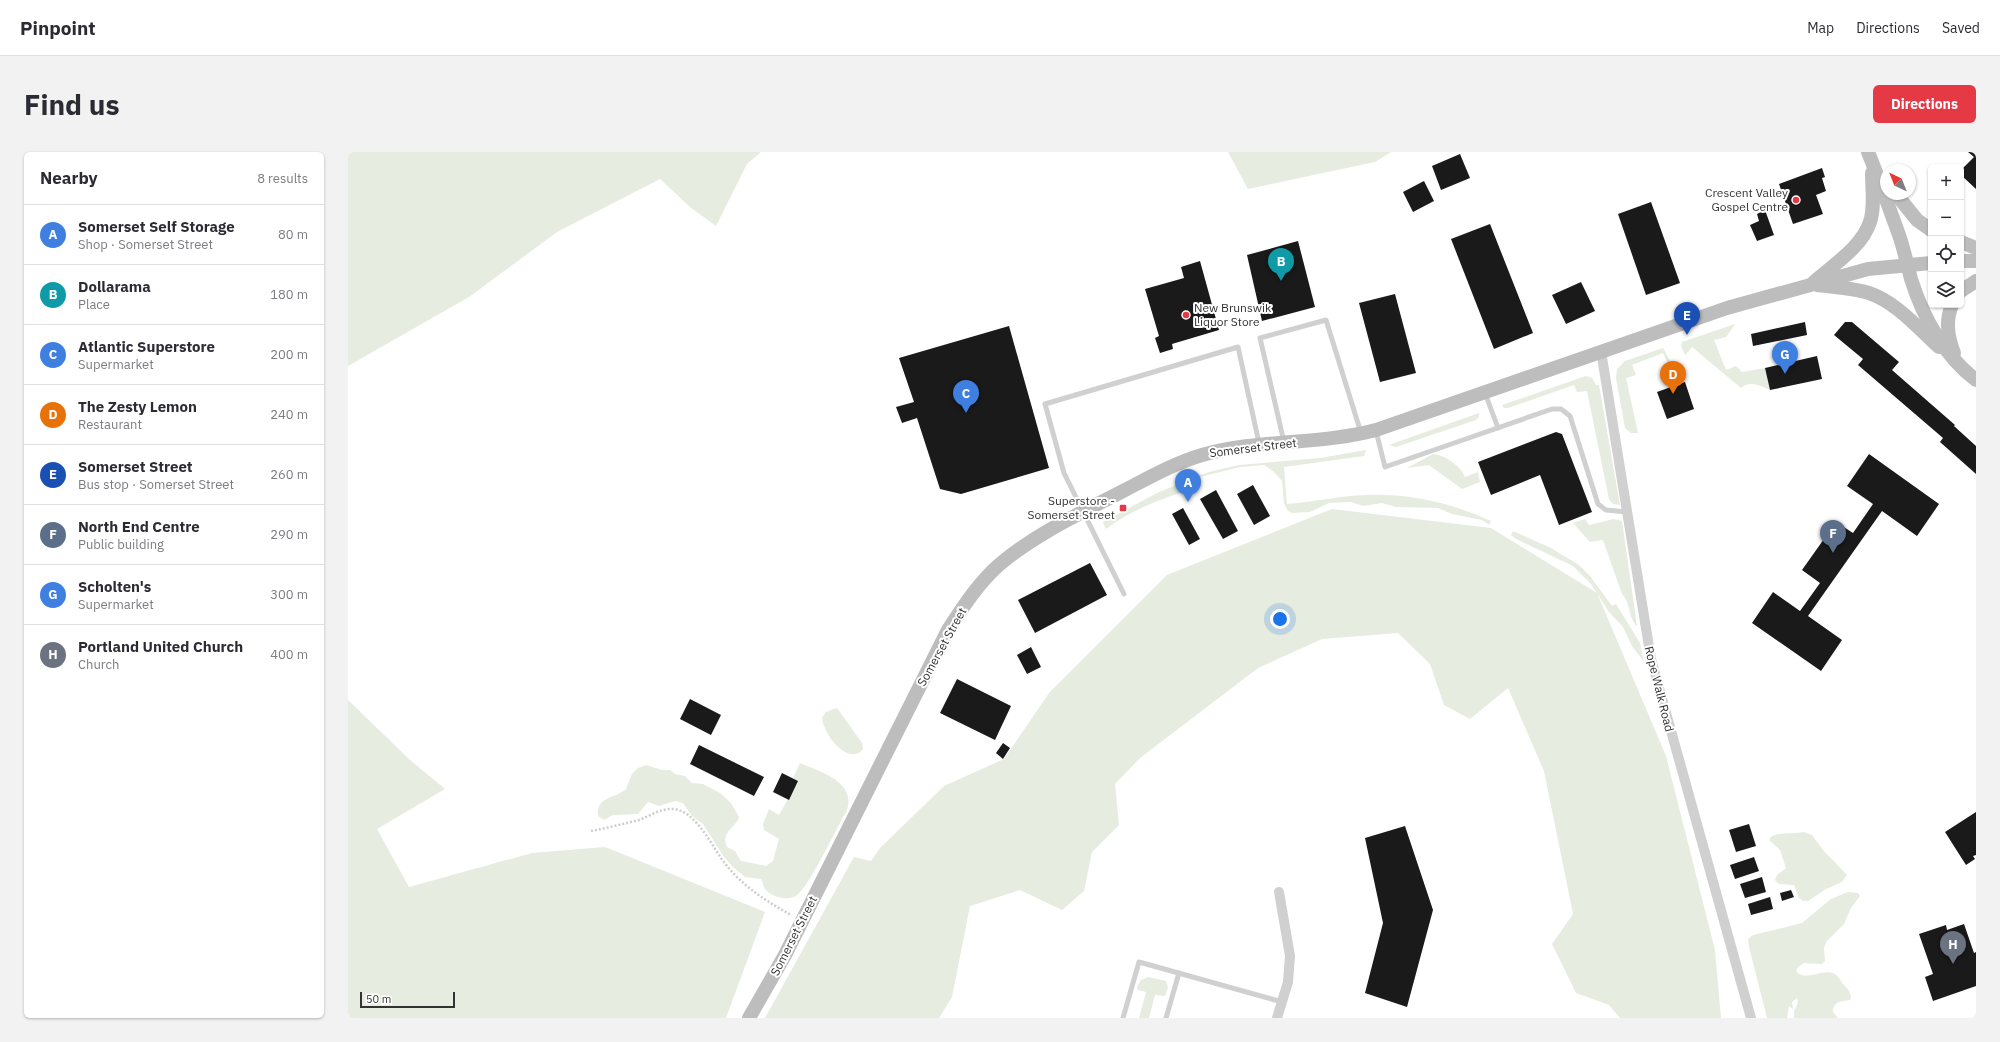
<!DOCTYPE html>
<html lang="en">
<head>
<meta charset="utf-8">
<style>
	body { margin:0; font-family:"IBM Plex Sans",sans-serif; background:#f2f2f3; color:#2b2b33 }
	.controls { position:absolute; right:12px; top:12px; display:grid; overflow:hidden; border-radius:6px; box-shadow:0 1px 3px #0004 }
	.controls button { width:36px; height:36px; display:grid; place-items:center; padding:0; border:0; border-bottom:1px solid #e1e1e2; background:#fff; color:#2b2b33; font:20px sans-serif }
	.compass { position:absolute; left:1532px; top:12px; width:36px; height:36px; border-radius:50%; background:#fff; box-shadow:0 1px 3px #0004; rotate:317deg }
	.scale { position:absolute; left:12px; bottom:10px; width:95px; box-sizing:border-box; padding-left:4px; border:2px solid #333; border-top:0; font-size:11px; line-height:14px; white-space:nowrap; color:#333; -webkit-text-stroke:3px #fff; paint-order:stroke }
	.you { position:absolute; left:932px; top:467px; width:14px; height:14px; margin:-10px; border:3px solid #fff; border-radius:50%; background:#1a73e8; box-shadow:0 0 0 6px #1a73e833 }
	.badge { display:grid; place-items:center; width:26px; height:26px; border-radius:50%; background:#e63946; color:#fff; font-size:13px; font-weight:700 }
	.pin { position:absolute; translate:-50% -33px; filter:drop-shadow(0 1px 2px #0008) }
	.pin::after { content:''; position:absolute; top:21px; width:14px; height:12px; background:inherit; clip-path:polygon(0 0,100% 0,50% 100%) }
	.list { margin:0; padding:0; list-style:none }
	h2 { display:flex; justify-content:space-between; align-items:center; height:52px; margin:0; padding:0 16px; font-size:17px }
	h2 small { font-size:13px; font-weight:400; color:#7c7c81 }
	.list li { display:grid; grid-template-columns:26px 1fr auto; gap:12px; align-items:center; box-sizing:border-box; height:60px; padding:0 16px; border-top:1px solid #e1e1e2 }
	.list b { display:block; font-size:15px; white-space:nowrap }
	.list p { margin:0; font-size:13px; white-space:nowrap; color:#7c7c81 }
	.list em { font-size:13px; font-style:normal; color:#7c7c81 }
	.icon { flex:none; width:22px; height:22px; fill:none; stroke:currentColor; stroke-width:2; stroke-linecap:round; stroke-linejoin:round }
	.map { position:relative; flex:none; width:1628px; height:866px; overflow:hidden; border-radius:6px }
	header { display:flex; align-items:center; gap:24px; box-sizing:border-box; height:56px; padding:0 20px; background:#fff; border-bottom:1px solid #e1e1e2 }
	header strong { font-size:19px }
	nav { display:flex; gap:22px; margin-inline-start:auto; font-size:14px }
	.intro { display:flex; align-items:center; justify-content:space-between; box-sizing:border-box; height:96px; padding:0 24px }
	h1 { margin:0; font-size:28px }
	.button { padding:10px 18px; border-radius:6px; background:#e63946; color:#fff; font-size:14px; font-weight:700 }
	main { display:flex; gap:24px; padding:0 24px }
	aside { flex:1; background:#fff; border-radius:6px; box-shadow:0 1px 3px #0004 }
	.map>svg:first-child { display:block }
	.green { fill:#e6ecdf }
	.building { fill:#1a1a1a }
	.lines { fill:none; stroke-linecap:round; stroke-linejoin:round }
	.path { stroke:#cdcdcd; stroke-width:2.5; stroke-dasharray:2 2; stroke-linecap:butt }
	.lane { stroke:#d0d0d0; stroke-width:5 }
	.street { stroke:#d0d0d0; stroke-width:10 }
	.secondary { stroke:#bdbdbd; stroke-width:14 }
	.poi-dot { fill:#e63946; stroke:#fff; stroke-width:1.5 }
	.labels { text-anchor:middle; stroke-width:4; stroke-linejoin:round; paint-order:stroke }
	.poi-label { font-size:12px; fill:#333; stroke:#fff; text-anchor:end }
	.street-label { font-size:12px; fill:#333; stroke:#fff }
</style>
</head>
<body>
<header>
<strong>Pinpoint</strong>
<nav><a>Map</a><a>Directions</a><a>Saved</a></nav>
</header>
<div class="intro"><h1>Find us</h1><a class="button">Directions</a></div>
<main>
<aside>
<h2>Nearby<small>8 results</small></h2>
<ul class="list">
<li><span class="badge" style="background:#3f7fe0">A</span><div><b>Somerset Self Storage</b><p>Shop · Somerset Street</p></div><em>80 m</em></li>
<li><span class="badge" style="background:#0f9aa8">B</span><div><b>Dollarama</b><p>Place</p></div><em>180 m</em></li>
<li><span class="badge" style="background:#3f7fe0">C</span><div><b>Atlantic Superstore</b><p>Supermarket</p></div><em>200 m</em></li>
<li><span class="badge" style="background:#e8710a">D</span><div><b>The Zesty Lemon</b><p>Restaurant</p></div><em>240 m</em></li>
<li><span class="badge" style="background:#1a4fb4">E</span><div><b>Somerset Street</b><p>Bus stop · Somerset Street</p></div><em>260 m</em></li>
<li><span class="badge" style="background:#5c6f8a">F</span><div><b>North End Centre</b><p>Public building</p></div><em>290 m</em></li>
<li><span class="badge" style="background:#3f7fe0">G</span><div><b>Scholten's</b><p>Supermarket</p></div><em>300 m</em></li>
<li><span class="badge" style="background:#6b7280">H</span><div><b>Portland United Church</b><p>Church</p></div><em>400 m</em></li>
</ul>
</aside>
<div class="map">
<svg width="1628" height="866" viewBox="0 0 1628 866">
	<rect width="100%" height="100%" fill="#fff"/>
	<!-- green -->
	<g class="green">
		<path d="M0,0H413L399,12L368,74L342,55L312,27L209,80L121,145L0,214Z"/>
		<path d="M880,0H1043L1027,10L900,37Z"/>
		<path d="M1387,172L1378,185L1366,188L1378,218L1388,214L1394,220L1417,216L1422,238C1413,234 1402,228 1393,236L1344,195L1337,203L1333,194L1334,190Z"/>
		<path d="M1315,196L1322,209L1319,210L1315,201L1284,213L1288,223L1278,226L1290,281H1283L1277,276L1268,226L1269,217L1277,209Z"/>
		<path d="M1238,224L1244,226L1248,233H1251L1272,353L1265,352L1261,347L1239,239L1229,240L1226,233L1160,256H1156L1154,253Z"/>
		<path d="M1131,261V265L1128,268L1048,295L1041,293Z"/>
		<path d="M1018,298L1016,304L1009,305L936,315L939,352C965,350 991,344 1018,343C1061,341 1104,351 1143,369L1141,373L1134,368L1104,362L1090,356L1048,355L1034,351L1015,354L1003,350L981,351L962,360L944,361L940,359L936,351L934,329L926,320L916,313L892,315L848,326L851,334C820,345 785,356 758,377L755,370L811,340L861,320L891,313L972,306Z"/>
		<path d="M1085,302C1097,303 1113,314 1117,325L1130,320L1132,330L1114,337L1081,313L1059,316Z"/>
		<path d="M984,357L1143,376L1249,441L1318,604L1367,798L1373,866H1272L1261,853L1228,841L1204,792L1225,762L1196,619L1160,536L1122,567L1096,553L1082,512L1050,481L974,487L910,516L792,606L767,632L771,673L744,700L736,739L714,758L672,738L622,754L604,845L591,866H417L506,705L523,709L532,696L596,634L656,607L701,541L819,423Z"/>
		<path d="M1237,367L1241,373L1266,367L1274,369L1289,474C1280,466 1283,451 1274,442L1255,388L1242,390L1225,371Z"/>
		<path d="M1165,379L1203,396L1231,413L1242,424L1264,454L1268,452L1292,491L1296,510L1284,494L1275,475L1261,460L1243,432L1225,414L1168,387L1163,383Z"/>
		<path d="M0,548L62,608L97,637L29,677L61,735L184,701L257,695L417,760L378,866H0Z"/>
		<path d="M489,556L514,591L515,597L511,601C494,608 476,581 474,566L478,560Z"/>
		<path d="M452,611C472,620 508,629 499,658C489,675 462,733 449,743C441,749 425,746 418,738C415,735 415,730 413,727L397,725L385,715L376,705L355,672L344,664L335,651L327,649L311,654L300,650L290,662L265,663L256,668L250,664C248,644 267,647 278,637L284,622L290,616L298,613L314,618H322L327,622L337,624L344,631L355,632L372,641L383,651L391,665C388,676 372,680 379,695L387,699L393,709L418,714L425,709L431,687L416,678L415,672L421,657L431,663L440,647H441L450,629L445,626Z"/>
		<path d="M1456,680L1464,683L1475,698L1499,723L1494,730L1478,737L1460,749H1455L1451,746L1446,733L1431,732L1427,728L1429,723L1438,716L1432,698L1422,689V686C1426,680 1447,682 1456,680Z"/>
		<path d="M1500,740L1510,741L1512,744L1503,756L1496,772L1478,790L1476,796L1477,809L1474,812L1456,811L1450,815L1448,819C1458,831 1474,815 1487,822C1490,824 1492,828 1495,832C1499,836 1502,839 1503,845L1502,848C1493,850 1486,848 1485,860L1490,866H1446V860L1450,850L1449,846L1444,850L1445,857L1441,854L1439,866H1419L1401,795L1400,787L1405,783L1454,771L1483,747Z"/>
		<path d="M800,825L818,829L820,836L817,844L807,843L801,866H791L798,840L790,838L789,835L793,828Z"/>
	</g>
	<!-- building -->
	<g class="building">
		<path d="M1620,0H1628V37L1613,23V18L1626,5Z"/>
		<path d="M1112,2L1122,26L1093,38L1084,14Z"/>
		<path d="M1474,16L1477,25L1474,26L1478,39L1468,43L1475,62L1445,72L1431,32Z"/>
		<path d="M1076,29L1086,49L1065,60L1055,40Z"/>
		<path d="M1303,50L1332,131L1298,143L1270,62Z"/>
		<path d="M1417,58L1426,83L1409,89L1402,73L1411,69L1409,62Z"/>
		<path d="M1142,72L1185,181L1146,197L1103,87Z"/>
		<path d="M950,89L967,155L914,169L899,103Z"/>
		<path d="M852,109L871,178L824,192L825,197L812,201L807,186L811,184L797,137L836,126L833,115Z"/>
		<path d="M1233,130L1247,159L1218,172L1204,143Z"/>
		<path d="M1047,142L1068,221L1032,230L1011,151Z"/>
		<path d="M1457,170L1459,183L1405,194L1403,182Z"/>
		<path d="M1497,170H1504L1551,210L1544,218L1607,273L1606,274L1628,294V322L1592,290L1595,286L1510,213L1515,207L1486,183Z"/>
		<path d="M661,174L701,316L613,342L592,337L569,266L554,271L548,255L566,250L551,206Z"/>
		<path d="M1469,204L1474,227L1422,238L1417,216Z"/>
		<path d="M1337,230L1346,257L1319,267L1309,240Z"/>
		<path d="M1208,280L1214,282L1244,360L1211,373L1192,323L1143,343L1130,310Z"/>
		<path d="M1521,302L1591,352L1569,384L1534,359L1460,464L1494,488L1473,519L1404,471L1425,440L1452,459L1472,431L1454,418L1488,370L1505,381L1525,352L1499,334Z"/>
		<path d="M905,333L922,364L906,373L889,342Z"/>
		<path d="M868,338L890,379L875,387L852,347Z"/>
		<path d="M835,356L852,387L841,393L824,362Z"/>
		<path d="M742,411L759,443L687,481L670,448Z"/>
		<path d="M683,495L693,515L679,522L669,503Z"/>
		<path d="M609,527L663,554L647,588L592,561Z"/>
		<path d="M342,547L373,563L363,583L332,567Z"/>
		<path d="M655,591L662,596L655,607L648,601Z"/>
		<path d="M351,593L416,625L406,644L342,612Z"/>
		<path d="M434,621L450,629L441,648L425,640Z"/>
		<path d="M1628,660V703L1625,704L1627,707L1618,713L1597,680Z"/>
		<path d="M1401,672L1408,694L1388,700L1381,678Z"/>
		<path d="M1057,674L1085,758L1059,855L1017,841L1035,771L1017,686Z"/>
		<path d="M1406,705L1411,719L1387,727L1382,713Z"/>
		<path d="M1414,725L1418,740L1397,746L1392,732Z"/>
		<path d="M1443,738L1446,745L1434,749L1432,741Z"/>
		<path d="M1422,745L1425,757L1403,763L1400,752Z"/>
		<path d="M1616,772L1626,801L1628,800V834L1585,849L1577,825L1585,822L1571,782L1598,773L1599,778Z"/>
	</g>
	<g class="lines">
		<!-- path -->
		<path class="path" d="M243,679C259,676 275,672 291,668C302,664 313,656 325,657C346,658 362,690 373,706C391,732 416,748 443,763"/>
		<!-- lane -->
		<g class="lane">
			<path d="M1137,241L1150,276"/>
			<path d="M1028,279L1037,315L1204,257H1213L1222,264L1250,352L1258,358L1279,360"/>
			<path d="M936,290L912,186L978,168L1013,281"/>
			<path d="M776,442L716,321L697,252L890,195L911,291"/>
			<path d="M775,866L791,810L934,850"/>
			<path d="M818,866L831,821"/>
		</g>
		<!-- street -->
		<g class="street">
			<path d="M1253,199L1303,507L1403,866"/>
			<path d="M929,866L940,830L942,804L931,740"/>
		</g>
		<!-- secondary -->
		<g class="secondary">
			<path d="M1520,0C1531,27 1541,55 1551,83C1556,97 1559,112 1563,127C1575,165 1596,204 1628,228"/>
			<path d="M1548,42L1569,68L1583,78"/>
			<path d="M1613,90L1628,96"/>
			<path d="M1613,109H1628"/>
			<path d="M1466,130C1485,113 1514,95 1522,70C1527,55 1524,37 1524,21"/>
			<path d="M1469,133C1486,135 1505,136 1521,141C1548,150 1570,176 1591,195"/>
			<path d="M1613,139L1628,129"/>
			<path d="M1604,153C1597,169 1600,186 1606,201"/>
			<path d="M401,866L437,803L600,478C615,455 631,430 652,412C689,381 735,360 777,338C802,325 827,311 854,303C910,287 971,293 1028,278L1379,156L1520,117L1583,111"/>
		</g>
	</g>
	<!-- markers -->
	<g class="poi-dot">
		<circle cx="1448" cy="48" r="4"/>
		<circle cx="838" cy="163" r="4"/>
		<rect x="771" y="352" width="8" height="8" rx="2"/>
	</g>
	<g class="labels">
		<!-- poi labels -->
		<g class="poi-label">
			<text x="1440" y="45">Crescent Valley<tspan x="1440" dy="14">Gospel Centre</tspan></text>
			<text x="846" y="160" text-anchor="start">New Brunswik<tspan x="846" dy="14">Liquor Store</tspan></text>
			<text x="767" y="353">Superstore -<tspan x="767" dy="14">Somerset Street</tspan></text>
		</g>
		<!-- street labels -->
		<g class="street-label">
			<text transform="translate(905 296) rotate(-7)" y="4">Somerset Street</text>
			<text transform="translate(594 495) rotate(-61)" y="4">Somerset Street</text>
			<text transform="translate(1311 537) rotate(76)" y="4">Rope Walk Road</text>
			<text transform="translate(446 784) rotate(-63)" y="4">Somerset Street</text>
		</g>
	</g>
</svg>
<div class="controls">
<button>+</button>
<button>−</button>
<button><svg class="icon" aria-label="locate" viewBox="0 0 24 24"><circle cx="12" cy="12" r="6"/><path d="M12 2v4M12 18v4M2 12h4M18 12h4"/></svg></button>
<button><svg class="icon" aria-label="layers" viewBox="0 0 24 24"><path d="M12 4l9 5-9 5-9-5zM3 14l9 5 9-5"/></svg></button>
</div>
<svg class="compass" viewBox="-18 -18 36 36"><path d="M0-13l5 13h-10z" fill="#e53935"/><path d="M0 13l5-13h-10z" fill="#7c7c81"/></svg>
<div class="scale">50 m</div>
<div class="you"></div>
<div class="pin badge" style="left:840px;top:350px;background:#3f7fe0">A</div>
<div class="pin badge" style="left:933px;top:129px;background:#0f9aa8">B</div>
<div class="pin badge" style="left:618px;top:261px;background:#3f7fe0">C</div>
<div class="pin badge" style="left:1325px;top:242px;background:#e8710a">D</div>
<div class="pin badge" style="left:1339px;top:183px;background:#1a4fb4">E</div>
<div class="pin badge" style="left:1485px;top:401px;background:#5c6f8a">F</div>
<div class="pin badge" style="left:1437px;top:222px;background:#3f7fe0">G</div>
<div class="pin badge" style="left:1605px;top:812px;background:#6b7280">H</div>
</div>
</main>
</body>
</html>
